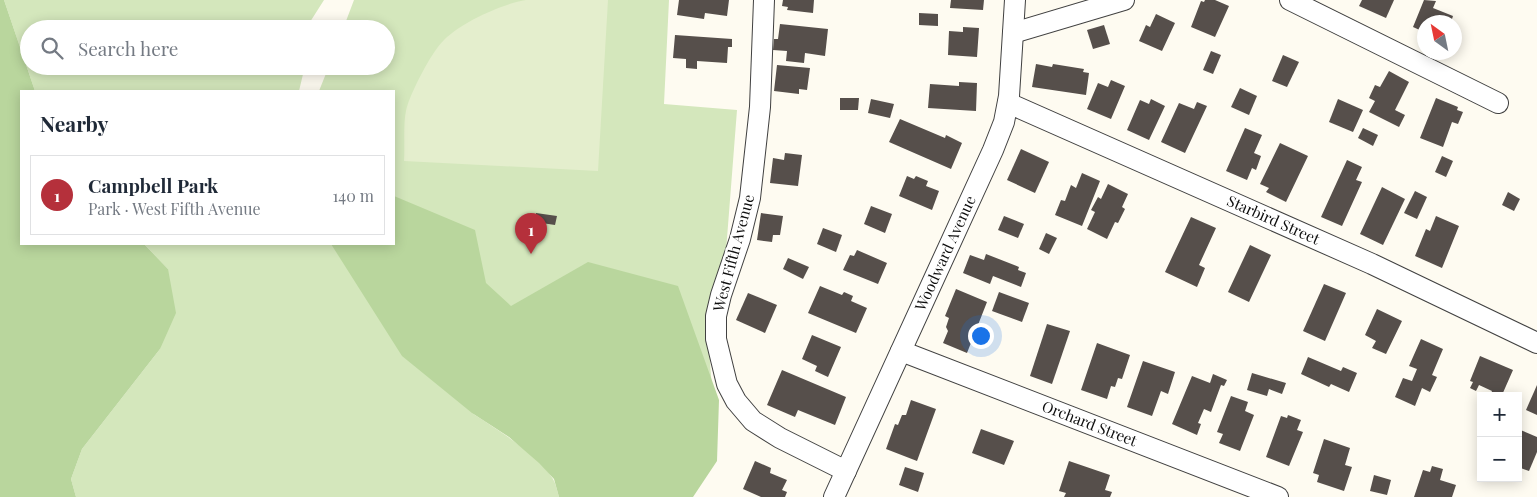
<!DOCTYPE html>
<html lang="en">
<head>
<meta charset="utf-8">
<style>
	body { margin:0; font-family:"Playfair Display",serif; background:#f2f2f3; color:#1f2937 }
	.controls { position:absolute; right:15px; bottom:15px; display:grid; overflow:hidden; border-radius:0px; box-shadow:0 2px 12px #0003 }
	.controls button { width:45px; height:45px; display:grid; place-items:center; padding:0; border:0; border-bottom:1px solid #e0e1e3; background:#fff; color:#1f2937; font:25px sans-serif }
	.compass { position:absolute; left:1417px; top:15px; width:45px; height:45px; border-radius:50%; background:#fff; box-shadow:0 2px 12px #0003; rotate:327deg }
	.you { position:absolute; left:980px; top:335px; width:18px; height:18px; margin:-12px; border:4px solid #fff; border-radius:50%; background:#1a73e8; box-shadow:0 0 0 8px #1a73e833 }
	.badge { display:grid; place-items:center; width:32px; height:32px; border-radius:50%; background:#b5303b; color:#fff; font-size:16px; font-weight:700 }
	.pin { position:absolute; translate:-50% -41px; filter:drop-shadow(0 1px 2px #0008) }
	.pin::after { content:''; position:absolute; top:26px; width:18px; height:15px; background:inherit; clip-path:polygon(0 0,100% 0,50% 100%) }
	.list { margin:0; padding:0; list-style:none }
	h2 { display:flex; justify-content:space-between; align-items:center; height:65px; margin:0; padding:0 20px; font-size:21px }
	h2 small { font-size:16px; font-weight:400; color:#747a83 }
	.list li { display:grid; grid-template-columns:32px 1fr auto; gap:15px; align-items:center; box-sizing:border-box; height:80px; margin:0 10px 10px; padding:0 10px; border:1px solid #e0e1e3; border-radius:0px }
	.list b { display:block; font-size:19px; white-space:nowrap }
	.list p { margin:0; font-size:16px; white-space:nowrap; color:#747a83 }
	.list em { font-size:16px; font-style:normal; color:#747a83 }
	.icon { flex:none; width:28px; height:28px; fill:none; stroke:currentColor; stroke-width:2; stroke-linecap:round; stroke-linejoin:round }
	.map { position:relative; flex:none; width:1537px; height:497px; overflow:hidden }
	.search { position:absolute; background:#fff; box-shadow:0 2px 12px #0003; left:20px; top:20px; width:375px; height:55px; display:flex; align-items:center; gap:12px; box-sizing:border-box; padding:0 18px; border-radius:28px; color:#747a83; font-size:19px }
	.panel { position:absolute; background:#fff; box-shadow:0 2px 12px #0003; left:20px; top:90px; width:375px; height:155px; border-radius:0px }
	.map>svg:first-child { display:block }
	.green { fill:#d4e7bc }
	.forest { fill:#b9d69d }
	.pitch { fill:#e4eecd }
	.building { fill:#564f4b }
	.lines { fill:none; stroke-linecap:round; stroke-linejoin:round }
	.street-casing { stroke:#414141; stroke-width:22 }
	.street { stroke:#fff; stroke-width:20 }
	.labels { text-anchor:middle; stroke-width:5; stroke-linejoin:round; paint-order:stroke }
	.street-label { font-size:15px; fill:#0e0e0e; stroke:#fff }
</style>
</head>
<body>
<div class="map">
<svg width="1537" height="497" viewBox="0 0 1537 497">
	<rect width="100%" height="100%" fill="#fefbf1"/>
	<!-- green -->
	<g class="green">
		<path d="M4,0H324L310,22L316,29H29V66H308L304,70L299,91H35Z"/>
		<path d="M354,0H669L664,104L737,110L725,264L707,321L713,403L556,475L508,429L472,413C496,429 538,454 553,479C556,484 557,491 559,497H76L71,479L82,449L160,349L168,269L144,244H394V91H319L329,66H386V29H343Z"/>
	</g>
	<!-- forest -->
	<g class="forest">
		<path d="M0,0H4L35,91H21V244H144L168,269L176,313L160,349L82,449L71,479L76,497H0Z"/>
		<path d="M394,196L475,230L486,283L511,306L588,262L678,286L719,400L717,461L693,497H559L554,479L539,463L509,437L472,413L402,356L331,244H394Z"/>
	</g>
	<!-- pitch -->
	<path class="pitch" d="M526,0H608L598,171L404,161C405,146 403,124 406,111C409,95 432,51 444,40C462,22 502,4 526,0Z"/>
	<!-- building -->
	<g class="building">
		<path d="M679,0H729L727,16L705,13L704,19L677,15Z"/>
		<path d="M783,0H814L813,13L787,10L788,7L782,6Z"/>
		<path d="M951,0H984L983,10L950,8Z"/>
		<path d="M1205,0H1215L1229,6L1215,37L1191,27L1201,1L1204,2Z"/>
		<path d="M1362,0H1394L1386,18L1359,6Z"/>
		<path d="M1424,0L1436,1L1433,8L1453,16L1451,22H1424V32L1413,27Z"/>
		<path d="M919,13L938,14V26L919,25Z"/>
		<path d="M1156,14L1175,23L1162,51L1139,41L1146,25L1150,27Z"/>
		<path d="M780,24L828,29L825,56L805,53L804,63L786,61L787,51L773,50L774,39H778Z"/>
		<path d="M1104,25L1110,44L1093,49L1087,30Z"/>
		<path d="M963,27L979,28L977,57L948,55L949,31L963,32Z"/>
		<path d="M675,35L732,39V47H728L727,63L697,61V69L686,68V59L673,58Z"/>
		<path d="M1211,51L1221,55L1213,74L1203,70Z"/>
		<path d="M1283,55L1299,62L1287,87L1272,81Z"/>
		<path d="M1036,64L1052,67L1053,64L1084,69L1083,72L1089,73L1086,95L1032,87Z"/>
		<path d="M777,65L810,68L807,90L799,89V94L774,91Z"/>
		<path d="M1389,71L1409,82L1395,110L1405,115L1399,127L1369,112L1375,101L1369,98L1375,85L1380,87Z"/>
		<path d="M1111,80L1125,86L1111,119L1087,109L1098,83L1108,87Z"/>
		<path d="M959,82L977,83L976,111L928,108L930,84L959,86Z"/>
		<path d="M1240,88L1257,96L1249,115L1231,107Z"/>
		<path d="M840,98H859L858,110H840Z"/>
		<path d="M1436,98L1458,107L1457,110L1463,112L1458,124L1452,122L1443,147L1420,138Z"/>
		<path d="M871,99L894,104L890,118L868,113Z"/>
		<path d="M1151,99L1165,106L1149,140L1127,130L1140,100L1149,104Z"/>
		<path d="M1338,99L1363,110L1353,132L1329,122Z"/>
		<path d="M1197,102L1207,106L1185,153L1161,142L1179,103L1194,109Z"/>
		<path d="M900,119L945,138L946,135L962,143L951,169L889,142Z"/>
		<path d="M1245,128L1262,135L1254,153L1261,156L1256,170L1252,168L1247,180L1226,171Z"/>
		<path d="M1363,128L1378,135L1373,146L1358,138Z"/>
		<path d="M1280,143L1308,156L1286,202L1266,192L1269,188L1260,184Z"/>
		<path d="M1021,149L1049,162L1035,193L1007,180Z"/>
		<path d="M785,153L802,155L798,186L770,183L773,158L784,160Z"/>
		<path d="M1442,156L1453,161L1446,177L1435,172Z"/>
		<path d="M1347,160L1362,167L1356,180L1362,182L1342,226L1321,217Z"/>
		<path d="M1082,173L1100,181L1082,226L1055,215L1061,200L1065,201L1071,185L1076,188Z"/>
		<path d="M907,176L914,179L916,176L928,181L926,186L939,191L932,210L899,196Z"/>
		<path d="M1108,184L1128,194L1122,207L1125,209L1118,223L1115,222L1107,239L1087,229L1095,212L1091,210L1098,197L1101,199Z"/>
		<path d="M1382,187L1405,199L1383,245L1360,234Z"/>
		<path d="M1415,191L1427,197L1417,219L1404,213Z"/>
		<path d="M1508,192L1520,199L1514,211L1502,205Z"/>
		<path d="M871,206L892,214L885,233L864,224Z"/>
		<path d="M536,213L557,216L555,225L535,222Z"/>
		<path d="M761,213L783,216L780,235H773L772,242L757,240Z"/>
		<path d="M1004,216L1024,224L1018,238L998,230Z"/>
		<path d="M1436,216L1459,226L1442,268L1415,256L1426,229L1430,231Z"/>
		<path d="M1191,217L1216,228L1199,265L1205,268L1197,287L1165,272Z"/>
		<path d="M823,228L842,235L836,252L817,244Z"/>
		<path d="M1046,233L1057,238L1049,254L1039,249Z"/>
		<path d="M1250,245L1271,255L1249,302L1228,292Z"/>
		<path d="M857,250L887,263L878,284L843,270L850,255L854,256Z"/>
		<path d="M986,254L1019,267L1018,270L1026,273L1021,287L993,276L990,284L963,273L970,255L984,260Z"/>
		<path d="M788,258L809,267L803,279L783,269Z"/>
		<path d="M1324,284L1346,293L1325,341L1303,331Z"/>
		<path d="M820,286L842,295L844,292L853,296L851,301L867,308L856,333L808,313Z"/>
		<path d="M956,289L987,302L967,353L943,343L948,331L946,327L949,318L945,316Z"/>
		<path d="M999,292L1029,303L1022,322L992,311Z"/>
		<path d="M748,293L777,305L765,333L736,320Z"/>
		<path d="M1377,309L1402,321L1386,354L1372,348L1376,341L1365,335Z"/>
		<path d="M1047,324L1070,331L1052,384L1030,376Z"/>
		<path d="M812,335L841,347L828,377L815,371L817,366L802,359Z"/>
		<path d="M1421,339L1443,349L1432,375L1437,377L1430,392L1422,388L1415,406L1395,397L1403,378L1412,381L1417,369L1409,366Z"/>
		<path d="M1097,343L1130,355L1122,379L1118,378L1115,387L1111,386L1107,399L1081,390Z"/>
		<path d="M1480,356L1513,370L1502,395L1496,392L1495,396H1490L1492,391L1479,385L1476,391L1470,388L1473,382L1470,381Z"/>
		<path d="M1308,357L1341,371L1343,367L1357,373L1349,392L1331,384L1329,387L1301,374Z"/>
		<path d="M1143,361L1175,372L1168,394L1161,391L1152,416L1127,407Z"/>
		<path d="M782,370L846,397L835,425L798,410L795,417L767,405Z"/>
		<path d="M1252,373L1286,383L1282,394L1269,389L1267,396L1247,390Z"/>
		<path d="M1213,374L1227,380L1224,386L1221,385L1211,412L1204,409L1198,423L1201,424L1197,435L1172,424L1192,376L1210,383Z"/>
		<path d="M1537,385V415L1526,410Z"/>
		<path d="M1231,396L1248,402L1245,411L1254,415L1240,451L1219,443L1223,434L1217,432Z"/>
		<path d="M911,400L936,409L917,461L886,449L895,424L898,425L902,415H906Z"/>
		<path d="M1288,415L1301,420L1297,430L1303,432L1289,466L1266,457L1281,416L1287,418Z"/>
		<path d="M981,429L1014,441L1004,465L972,453Z"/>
		<path d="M1518,429L1537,437V452L1529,471L1518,467Z"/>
		<path d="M1324,439L1350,448L1345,465L1352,467L1344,491L1317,482L1319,475L1313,473Z"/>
		<path d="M755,461L771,468L770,473L787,480L782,490L787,492L785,497H761L743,489Z"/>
		<path d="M1069,461L1110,475L1105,490L1112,492L1110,497H1064L1066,493L1059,491Z"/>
		<path d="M1432,466L1443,469L1440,480L1456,485L1452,497H1414L1423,470L1430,472Z"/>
		<path d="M905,467L924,473L918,492L899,485Z"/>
		<path d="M1374,475L1391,480L1387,495L1370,491Z"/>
	</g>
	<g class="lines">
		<!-- street casing -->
		<g class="street-casing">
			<g id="street">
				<path d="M764,0L760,107L750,198L740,239L721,295L716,316V339L727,384L736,401L753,421L780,438L846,471"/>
				<path d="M1290,0L1498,103"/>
				<path d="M1013,33L1124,0"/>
				<path id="s1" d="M1008,103L1372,264L1537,343"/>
				<path id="s2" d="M901,351L1278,497"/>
				<path id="s3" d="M834,497L993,150L1004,122L1009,96L1015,0"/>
			</g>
		</g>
		<!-- street -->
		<use href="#street" class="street"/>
	</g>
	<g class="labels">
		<!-- street labels -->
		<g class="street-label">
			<text dy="5" stroke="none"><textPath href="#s1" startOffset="290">Starbird Street</textPath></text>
			<text transform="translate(734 253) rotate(-75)" y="5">West Fifth Avenue</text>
			<text dy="5" stroke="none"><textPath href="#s3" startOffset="268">Woodward Avenue</textPath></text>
			<text dy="5" stroke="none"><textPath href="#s2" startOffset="202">Orchard Street</textPath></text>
		</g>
	</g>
</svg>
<div class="controls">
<button>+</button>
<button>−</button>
</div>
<svg class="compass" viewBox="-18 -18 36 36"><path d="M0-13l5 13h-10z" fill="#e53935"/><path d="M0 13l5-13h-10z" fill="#747a83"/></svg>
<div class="you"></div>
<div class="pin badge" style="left:531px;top:254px">1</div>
<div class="search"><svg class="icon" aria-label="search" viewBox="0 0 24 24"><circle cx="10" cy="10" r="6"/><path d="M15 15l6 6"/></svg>Search here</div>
<section class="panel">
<h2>Nearby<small></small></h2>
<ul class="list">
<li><span class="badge">1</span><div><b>Campbell Park</b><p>Park · West Fifth Avenue</p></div><em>140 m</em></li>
</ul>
</section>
</div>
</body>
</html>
